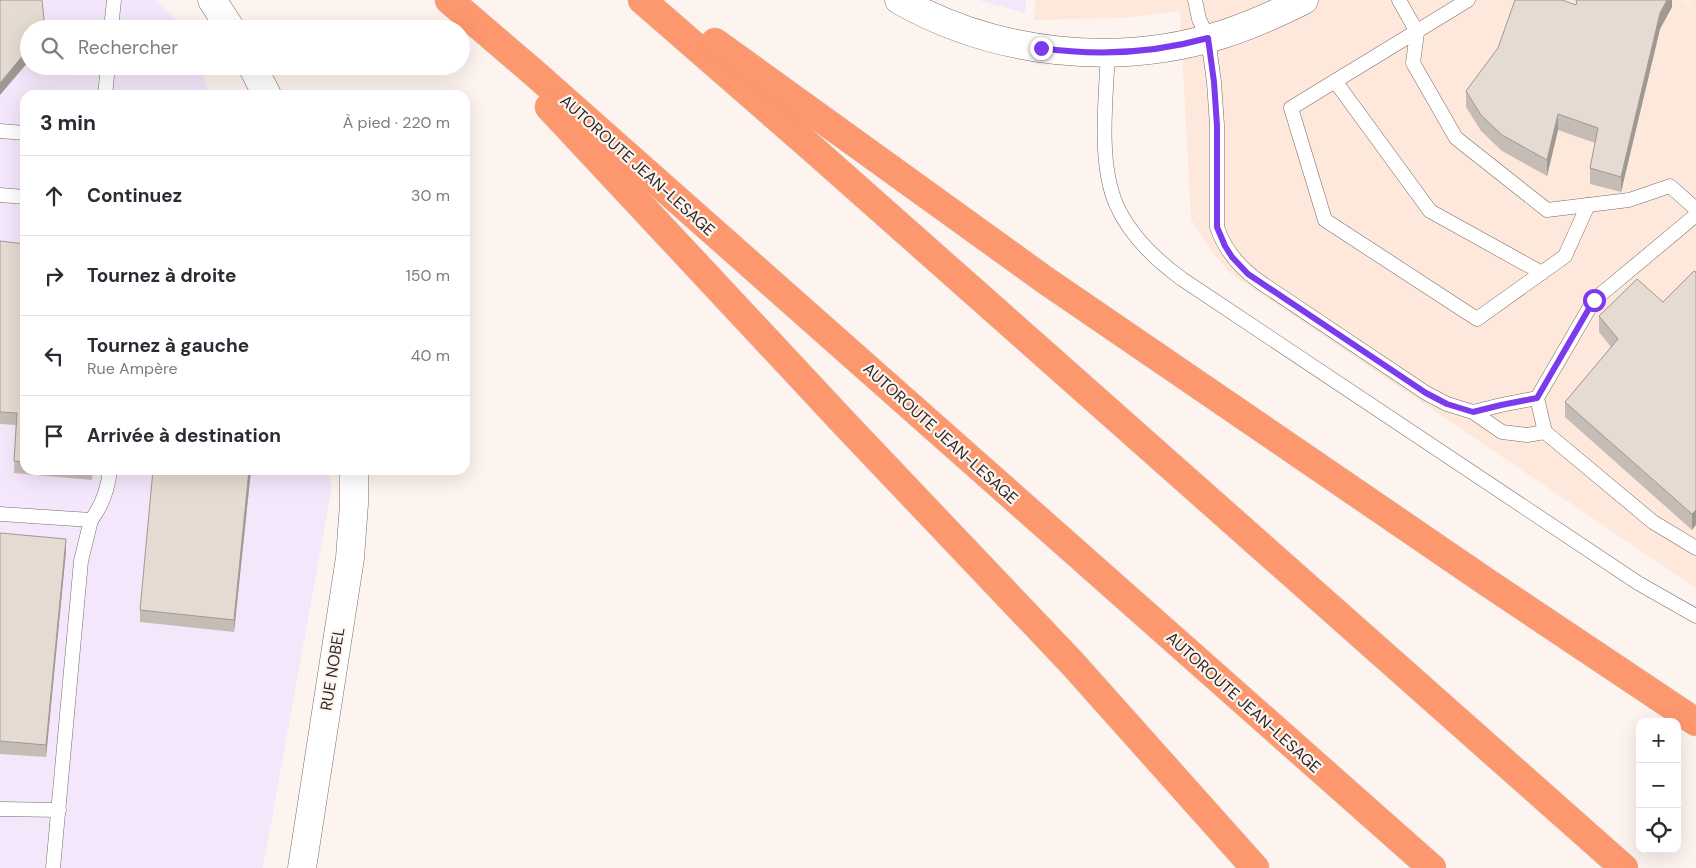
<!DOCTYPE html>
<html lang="fr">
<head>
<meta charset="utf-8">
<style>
	body { margin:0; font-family:"DM Sans",sans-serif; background:#f2f2f3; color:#2b2b33 }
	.controls { position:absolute; right:15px; bottom:15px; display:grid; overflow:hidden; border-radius:10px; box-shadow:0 5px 20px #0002 }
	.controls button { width:45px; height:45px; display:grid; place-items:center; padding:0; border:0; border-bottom:1px solid #e1e1e2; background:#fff; color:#2b2b33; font:25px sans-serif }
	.stop { position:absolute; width:15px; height:15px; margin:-11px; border:4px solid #7c3aed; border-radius:50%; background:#fff }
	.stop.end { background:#7c3aed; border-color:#fff; box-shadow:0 1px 5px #0008 }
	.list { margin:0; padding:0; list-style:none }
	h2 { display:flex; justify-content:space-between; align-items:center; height:65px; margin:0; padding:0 20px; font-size:21px }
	h2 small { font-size:16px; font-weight:400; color:#7c7c81 }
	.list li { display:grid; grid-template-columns:32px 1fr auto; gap:15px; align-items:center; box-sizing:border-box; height:80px; padding:0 20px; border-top:1px solid #e1e1e2 }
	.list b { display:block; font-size:19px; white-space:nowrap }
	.list p { margin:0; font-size:16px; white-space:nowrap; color:#7c7c81 }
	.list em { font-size:16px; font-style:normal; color:#7c7c81 }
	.icon { flex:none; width:28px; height:28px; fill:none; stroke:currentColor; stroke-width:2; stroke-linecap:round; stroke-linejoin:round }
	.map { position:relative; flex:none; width:1696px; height:868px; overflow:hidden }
	.search { position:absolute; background:#fff; box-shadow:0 5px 20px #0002; left:20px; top:20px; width:450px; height:55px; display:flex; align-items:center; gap:12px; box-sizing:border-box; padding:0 18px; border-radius:28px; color:#7c7c81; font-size:19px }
	.panel { position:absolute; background:#fff; box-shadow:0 5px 20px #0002; left:20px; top:90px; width:450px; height:385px; border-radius:15px }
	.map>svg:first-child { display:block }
	.commercial { fill:#fee7db }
	.industrial { fill:#f5e7fb }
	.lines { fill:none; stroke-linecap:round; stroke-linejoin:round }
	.lane-casing { stroke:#776c67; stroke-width:15 }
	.secondary-casing { stroke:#776c67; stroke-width:29 }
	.highway-casing { stroke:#d5d4d4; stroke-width:29 }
	.lane { stroke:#fff; stroke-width:14 }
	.secondary { stroke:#fff; stroke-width:28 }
	.highway { stroke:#fd976d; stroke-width:28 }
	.wall { fill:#c5bcb5 }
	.shaded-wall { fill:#a09993 }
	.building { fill:#e5dbd2; stroke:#a09993 }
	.route { stroke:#7c3aed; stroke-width:6 }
	.labels { text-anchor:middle; stroke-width:4.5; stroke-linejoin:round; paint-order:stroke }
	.street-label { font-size:16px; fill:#2d2826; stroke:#fef4ef }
</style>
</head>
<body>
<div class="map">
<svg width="1696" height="868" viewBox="0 0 1696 868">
	<rect width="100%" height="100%" fill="#fef4ef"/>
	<!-- commercial -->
	<path class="commercial" d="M1035,0H1684L1695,16L1686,0H1696V588L1230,273L1211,251L1191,219L1180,11L1121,18L1034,20Z"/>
	<!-- industrial -->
	<g class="industrial">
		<path d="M0,0H155L187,29H29V66H200L209,95H25V470H327L332,487L263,868H0Z"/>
		<path d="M978,0H1026L1025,13Z"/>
	</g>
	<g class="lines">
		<!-- lane casing -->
		<g class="lane-casing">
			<g id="lane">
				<path d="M1195,0L1199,19L1208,38L1214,82L1217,125V227C1225,251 1240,268 1260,282L1426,393L1447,404L1473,412L1502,432L1527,435L1545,432"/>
				<path d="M1399,0L1417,32L1413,63L1456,138L1547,210L1629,200L1670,186L1696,209"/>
				<path d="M1468,0L1291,108L1325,220L1477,319L1565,256L1588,205"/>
				<path d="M111,29L114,0"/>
				<path d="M1108,52C1106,98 1098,162 1116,204C1129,234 1156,260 1182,279L1638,583L1696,616"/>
				<path d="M1335,81L1430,211L1542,273"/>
				<path d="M105,95L108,66"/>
				<path d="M0,131L25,133"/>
				<path d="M0,195L25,197"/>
				<path d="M1696,215L1594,300L1537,398L1545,432L1653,522L1696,548"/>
				<path d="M1473,412L1501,405L1537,398"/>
				<path d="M0,514L91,520C102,506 108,488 110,470"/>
				<path d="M0,809L59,810"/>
				<path d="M53,868L81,561L91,520"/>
			</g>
		</g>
		<!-- secondary casing -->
		<g class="secondary-casing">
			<g id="secondary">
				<path d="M212,0L231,29"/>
				<path d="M899,0C996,55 1118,68 1224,34C1252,25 1278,13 1304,0"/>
				<path d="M252,66L267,95"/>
				<path d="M302,868L350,558L354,504V470"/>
			</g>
		</g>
		<!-- highway casing -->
		<g class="highway-casing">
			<g id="highway">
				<path d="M449,0L533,72L1432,868"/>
				<path d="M642,0L813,149L1624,868"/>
				<path d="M715,42L1045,280L1488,583L1696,722"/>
				<path d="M549,107L845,424L1072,663L1255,868"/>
			</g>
		</g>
		<!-- lane -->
		<use href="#lane" class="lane"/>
		<!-- secondary -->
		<use href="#secondary" class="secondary"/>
		<!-- highway -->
		<use href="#highway" class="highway"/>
	</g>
	<!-- wall -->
	<g class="wall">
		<path d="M1573,0H1672V7L1660,29L1621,192L1590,184V168L1595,143L1558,130L1547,176L1502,151L1481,131L1466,107V91L1498,48L1576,5L1577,1Z"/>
		<path d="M0,241L25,244V470H93L92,480L14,473L16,425L0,424Z"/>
		<path d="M1694,271L1692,530L1565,417V402L1611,347L1599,332V316L1663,302Z"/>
		<path d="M251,470L234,632L140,622V610Z"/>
		<path d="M0,533L66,551L46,757L0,754Z"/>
	</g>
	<!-- shaded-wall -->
	<g class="shaded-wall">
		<path d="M1667,0H1672V7L1660,29L1621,192V177L1660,13Z"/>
		<path d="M29,48V61L0,95V83Z"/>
		<path d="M1558,114V130L1547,176V160Z"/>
		<path d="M249,470H251L234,632V620Z"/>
		<path d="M1696,510V525L1692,530V514Z"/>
		<path d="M66,539V551L46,757V745Z"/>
	</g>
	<!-- building -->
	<g class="building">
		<path d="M0,0H42L45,29H29V48L0,83Z"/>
		<path d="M1515,0H1562L1576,5L1577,0H1667L1660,13L1621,177L1590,168L1598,128L1558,114L1547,160L1502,135L1481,115L1466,91L1498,48Z"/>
		<path d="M0,241L25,244V462L14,461L17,413L0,412Z"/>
		<path d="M1694,271L1696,272V510L1692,514L1565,402L1618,339L1599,316L1637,279L1663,302Z"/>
		<path d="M153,470H249L234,620L140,610Z"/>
		<path d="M0,533L66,539L46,745L0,741Z"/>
	</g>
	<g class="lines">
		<!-- route -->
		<path class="route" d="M1041,48C1096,56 1154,53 1208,38L1214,82L1217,126V227L1225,246L1232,257L1248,274L1260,282L1426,393L1447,404L1473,412L1501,405L1537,398L1594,300"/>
	</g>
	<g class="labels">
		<!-- street labels -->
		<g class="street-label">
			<text transform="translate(638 165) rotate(42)" y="6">AUTOROUTE JEAN-LESAGE</text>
			<text transform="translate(941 433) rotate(42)" y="6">AUTOROUTE JEAN-LESAGE</text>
			<text transform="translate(332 669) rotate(-81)" y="6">RUE NOBEL</text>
			<text transform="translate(1244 702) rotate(42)" y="6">AUTOROUTE JEAN-LESAGE</text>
		</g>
	</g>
</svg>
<div class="controls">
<button>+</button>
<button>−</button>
<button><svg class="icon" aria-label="locate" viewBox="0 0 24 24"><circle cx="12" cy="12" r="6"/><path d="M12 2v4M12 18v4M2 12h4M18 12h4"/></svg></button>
</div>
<div class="stop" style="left:1594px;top:300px"></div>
<div class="stop end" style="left:1041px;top:48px"></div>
<div class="search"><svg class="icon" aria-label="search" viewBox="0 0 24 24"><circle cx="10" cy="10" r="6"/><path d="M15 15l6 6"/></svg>Rechercher</div>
<section class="panel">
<h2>3 min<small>À pied · 220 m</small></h2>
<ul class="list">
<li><svg class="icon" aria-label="ahead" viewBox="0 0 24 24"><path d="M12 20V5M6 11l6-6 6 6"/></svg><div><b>Continuez</b></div><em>30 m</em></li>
<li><svg class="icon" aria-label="right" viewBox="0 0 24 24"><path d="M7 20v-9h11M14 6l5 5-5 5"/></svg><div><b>Tournez à droite</b></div><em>150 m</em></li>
<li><svg class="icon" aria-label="left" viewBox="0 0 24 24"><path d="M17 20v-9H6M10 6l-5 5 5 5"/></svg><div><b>Tournez à gauche</b><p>Rue Ampère</p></div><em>40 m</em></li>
<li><svg class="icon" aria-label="arrive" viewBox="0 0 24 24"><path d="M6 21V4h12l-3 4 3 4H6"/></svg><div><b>Arrivée à destination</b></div></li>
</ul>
</section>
</div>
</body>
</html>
